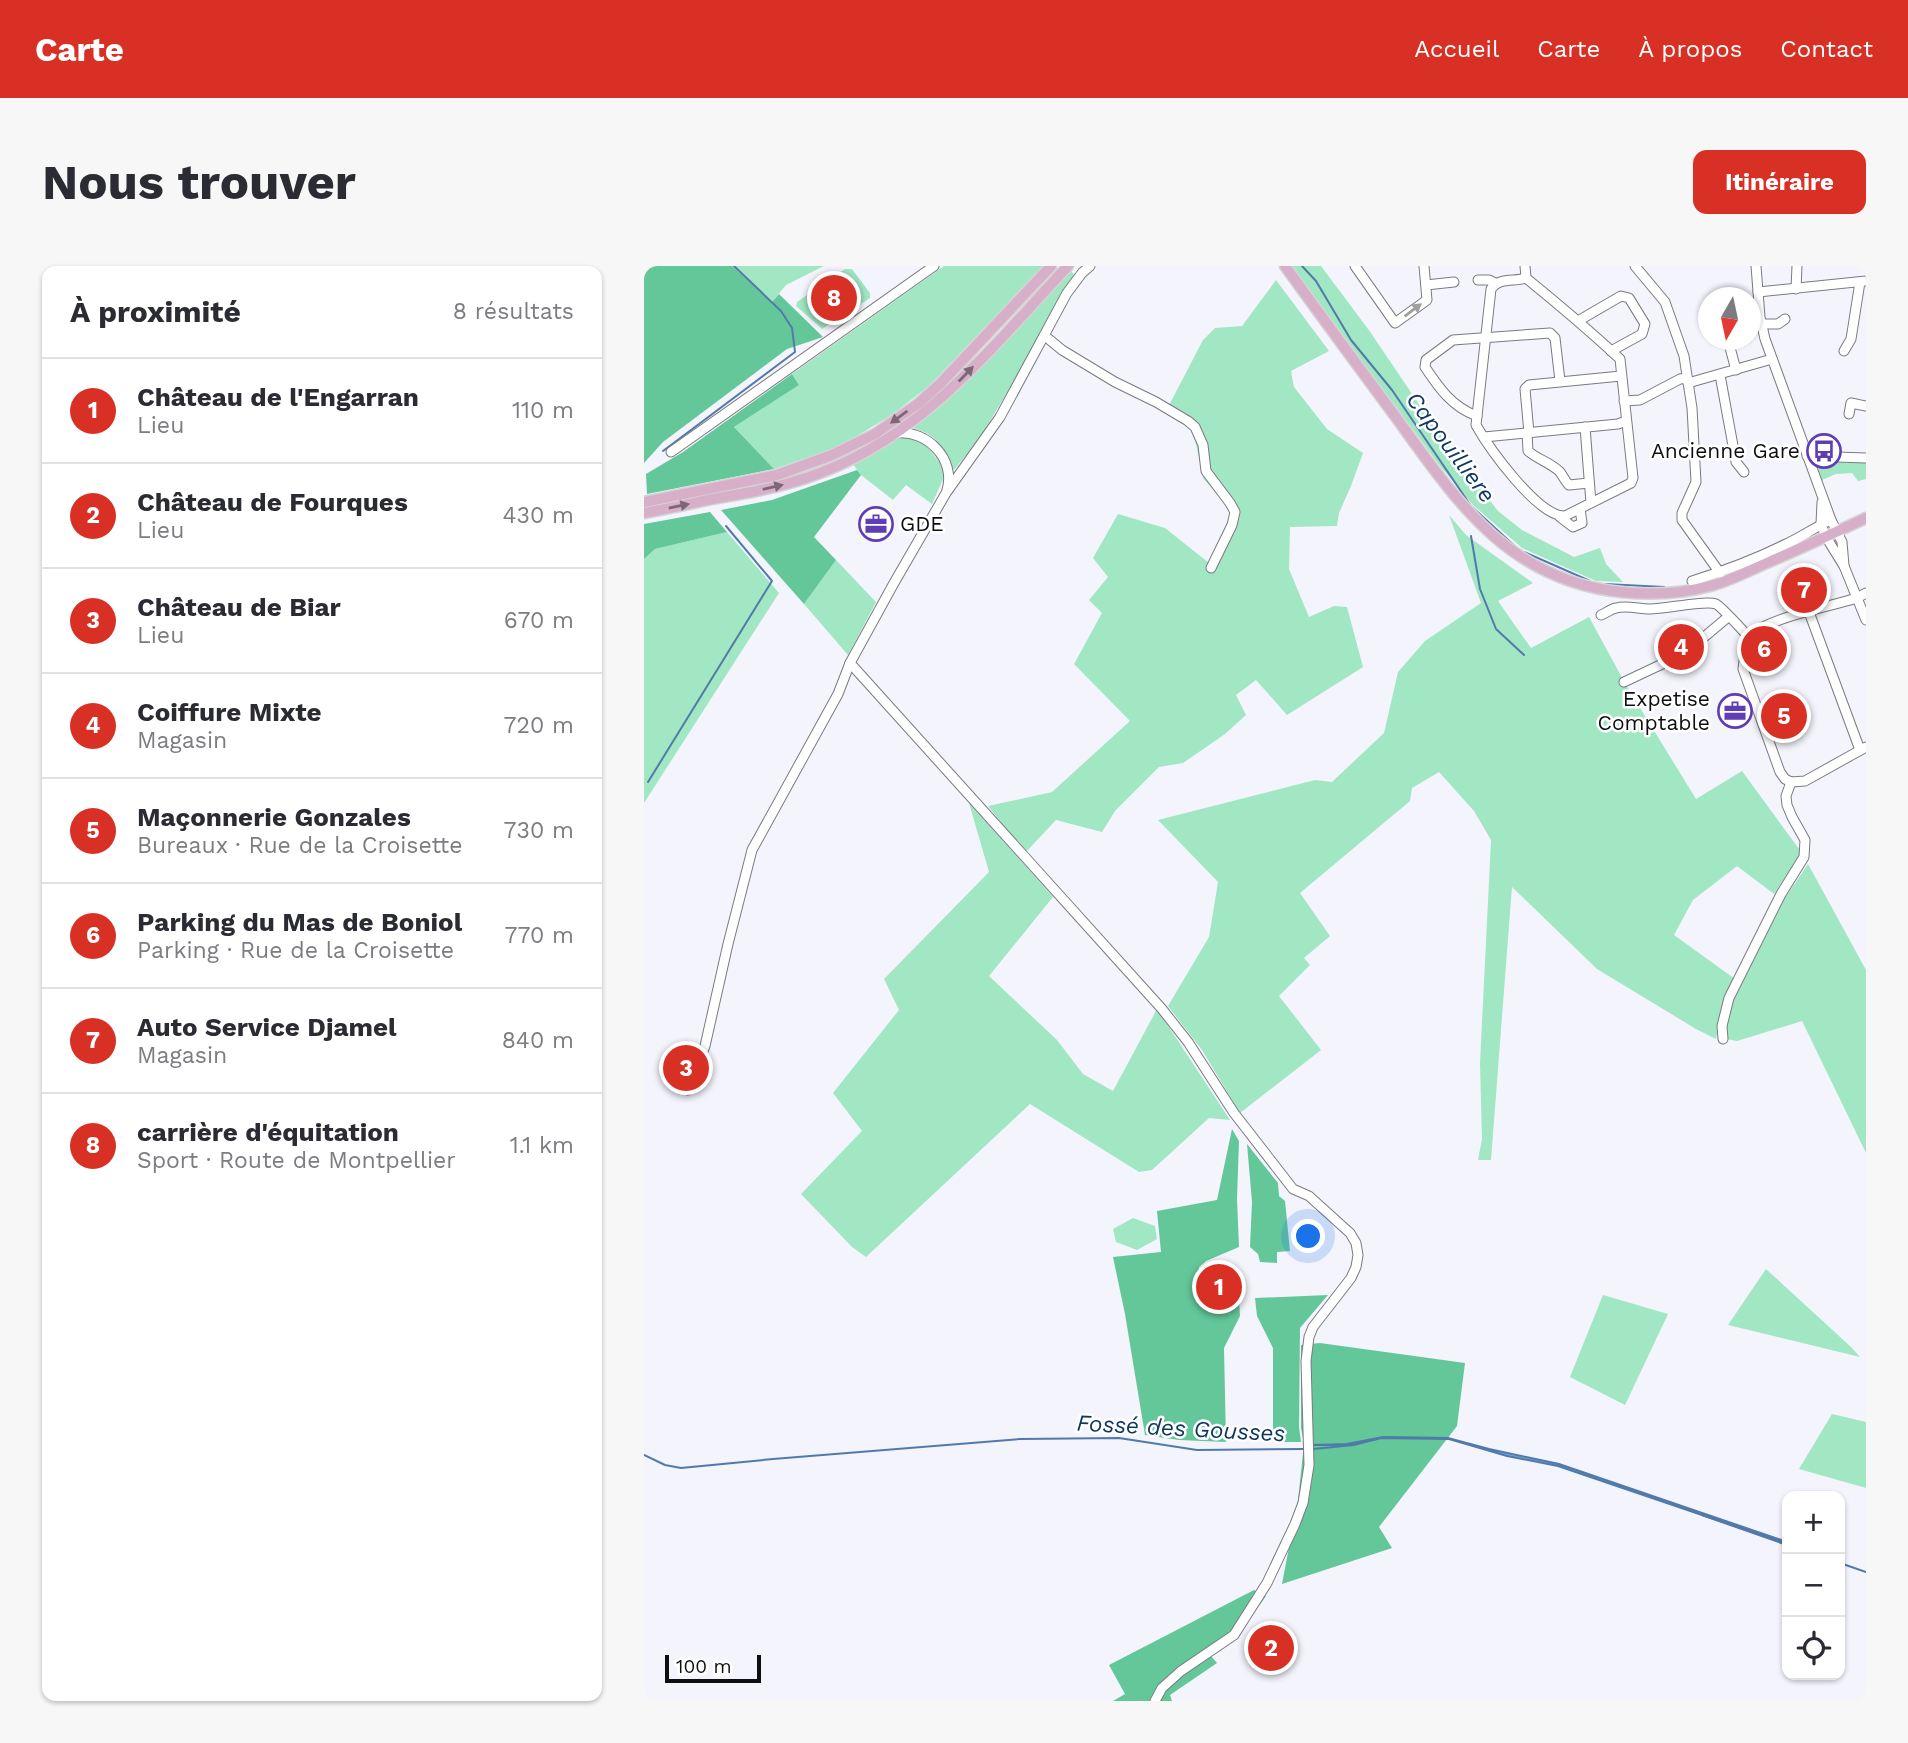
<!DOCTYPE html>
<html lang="fr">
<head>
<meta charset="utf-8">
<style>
	body { margin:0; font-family:"Work Sans",sans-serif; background:#f7f7f7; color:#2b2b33 }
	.controls { position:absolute; right:21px; bottom:21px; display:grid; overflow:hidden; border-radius:14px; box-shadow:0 2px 5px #0004 }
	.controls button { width:63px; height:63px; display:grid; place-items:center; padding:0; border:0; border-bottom:2px solid #e1e1e2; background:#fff; color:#2b2b33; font:35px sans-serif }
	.compass { position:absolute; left:1054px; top:21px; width:63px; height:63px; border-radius:50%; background:#fff; box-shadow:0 2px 5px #0004; rotate:189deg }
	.scale { position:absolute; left:21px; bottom:18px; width:96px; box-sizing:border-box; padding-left:7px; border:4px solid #0e0e11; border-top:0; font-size:19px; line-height:24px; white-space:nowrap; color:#0e0e11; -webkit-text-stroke:5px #fff; paint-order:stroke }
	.you { position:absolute; left:665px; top:971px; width:24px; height:24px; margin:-18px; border:5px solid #fff; border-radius:50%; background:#1a73e8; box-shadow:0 0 0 10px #1a73e833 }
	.badge { display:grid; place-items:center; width:46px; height:46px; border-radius:50%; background:#d93025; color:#fff; font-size:23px; font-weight:700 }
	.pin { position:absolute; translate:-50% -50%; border:4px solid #fff; box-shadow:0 2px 7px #0006 }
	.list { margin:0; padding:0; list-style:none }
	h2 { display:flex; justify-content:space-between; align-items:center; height:91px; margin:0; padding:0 28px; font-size:30px }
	h2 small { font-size:23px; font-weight:400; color:#7c7c81 }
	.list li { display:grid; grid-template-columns:46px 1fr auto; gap:21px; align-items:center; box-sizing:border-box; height:105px; padding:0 28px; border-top:2px solid #e1e1e2 }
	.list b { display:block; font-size:26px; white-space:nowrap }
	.list p { margin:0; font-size:23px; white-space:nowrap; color:#7c7c81 }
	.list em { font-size:23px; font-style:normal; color:#7c7c81 }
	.icon { flex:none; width:38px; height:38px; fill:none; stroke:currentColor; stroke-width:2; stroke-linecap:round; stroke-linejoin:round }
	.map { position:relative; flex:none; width:1222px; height:1435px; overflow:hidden; border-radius:14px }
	header { display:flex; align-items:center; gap:42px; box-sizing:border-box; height:98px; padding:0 35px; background:#d93025; color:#fff }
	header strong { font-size:33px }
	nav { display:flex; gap:38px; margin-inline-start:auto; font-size:24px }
	.intro { display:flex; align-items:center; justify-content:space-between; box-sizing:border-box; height:168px; padding:0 42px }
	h1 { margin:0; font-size:49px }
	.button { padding:18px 32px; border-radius:14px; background:#d93025; color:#fff; font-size:24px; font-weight:700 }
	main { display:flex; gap:42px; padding:0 42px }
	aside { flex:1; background:#fff; border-radius:14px; box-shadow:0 2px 5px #0004 }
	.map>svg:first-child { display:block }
	.green { fill:#a1e7c3 }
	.forest { fill:#63c799 }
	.water { fill:#6ea8ec; stroke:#517aaa; stroke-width:2 }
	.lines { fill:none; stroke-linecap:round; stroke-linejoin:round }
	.stream { stroke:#517aaa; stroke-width:2 }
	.minor-casing { stroke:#7a7a82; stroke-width:11 }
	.major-casing { stroke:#d4d4d4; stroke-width:13 }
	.minor { stroke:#fff; stroke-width:9 }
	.major { stroke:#d8afc8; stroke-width:10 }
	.oneway { fill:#9f9fa0 }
	.oneway2 { fill:#7d6776 }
	.labels { text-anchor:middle; stroke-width:5; stroke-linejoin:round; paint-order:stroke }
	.poi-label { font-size:21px; fill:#0e0e11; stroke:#fff; text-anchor:end }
	.water-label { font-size:23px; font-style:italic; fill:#0e3762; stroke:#fff }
</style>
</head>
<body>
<header>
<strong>Carte</strong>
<nav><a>Accueil</a><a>Carte</a><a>À propos</a><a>Contact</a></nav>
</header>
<div class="intro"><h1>Nous trouver</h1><a class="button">Itinéraire</a></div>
<main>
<aside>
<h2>À proximité<small>8 résultats</small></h2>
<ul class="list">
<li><span class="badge">1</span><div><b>Château de l'Engarran</b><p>Lieu</p></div><em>110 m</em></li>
<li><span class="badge">2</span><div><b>Château de Fourques</b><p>Lieu</p></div><em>430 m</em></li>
<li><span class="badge">3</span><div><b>Château de Biar</b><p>Lieu</p></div><em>670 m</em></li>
<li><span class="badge">4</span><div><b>Coiffure Mixte</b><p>Magasin</p></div><em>720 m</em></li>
<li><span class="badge">5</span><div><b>Maçonnerie Gonzales</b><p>Bureaux · Rue de la Croisette</p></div><em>730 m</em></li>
<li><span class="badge">6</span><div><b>Parking du Mas de Boniol</b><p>Parking · Rue de la Croisette</p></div><em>770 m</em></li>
<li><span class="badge">7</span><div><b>Auto Service Djamel</b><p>Magasin</p></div><em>840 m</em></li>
<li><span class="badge">8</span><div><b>carrière d'équitation</b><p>Sport · Route de Montpellier</p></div><em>1.1 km</em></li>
</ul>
</aside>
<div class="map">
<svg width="1222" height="1435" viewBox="0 0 1222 1435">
	<rect width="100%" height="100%" fill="#f4f4fd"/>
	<!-- green -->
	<g class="green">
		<path d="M88,0H180L142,19L128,36Z"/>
		<path d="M300,0H399L285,120L246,150L193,182L130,203L90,161L155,119L148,108Z"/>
		<path d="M647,0H677L727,67L789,159L854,245L878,264L930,291L956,282L962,298L979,316L952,315L878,282L829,239L796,200Z"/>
		<path d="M201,3H208L226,27V32L178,63L152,40L153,36Z"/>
		<path d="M425,3L430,8L397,71L335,173L310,204C295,182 299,171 269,162C327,115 375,58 425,3Z"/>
		<path d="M632,14L685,85L647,105L650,121L683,163L719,187L707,220L695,247L693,260L646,261L645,303L665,351L690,340L703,341L719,401L643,449L612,414L592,429L602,449L581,468L539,497L515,501L471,545L458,566L412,554L381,587L344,540L408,526L486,455L430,398L458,347L445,334L464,311L449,292L474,248L521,262L565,297L587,248L580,237L559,212L552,178L547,163L521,147L559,74L571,62L598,60Z"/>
		<path d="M256,171L279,175L298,200L300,211L288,238L262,219L249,234L217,209L208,197Z"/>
		<path d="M1183,196L1222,197V213L1214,215L1208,207L1192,208L1178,214L1174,205L1177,199Z"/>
		<path d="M805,249L822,269L889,317L854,335L887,382L945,351L982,419L1052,533L1098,505L1158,587L1130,628L1093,600L1049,634L1030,669L1091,713L1081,729L1072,773L1052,763L953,703L868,621L847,894H834L838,873L836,797L847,574L830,545L795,506L768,522L766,535L656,627L686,670L660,692L666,699L635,730L677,784L596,847L558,784L524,740L565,671L574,616L514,554L671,514L688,516L740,467L754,406L781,375L837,337Z"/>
		<path d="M83,266L135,327L0,537V293L11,283Z"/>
		<path d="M192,294L232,336L204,389L160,338Z"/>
		<path d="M325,537L409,631L345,710L413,774L439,808L469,825L513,743L586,854L565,852L508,904L495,906L386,838L222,991L208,981L157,928L218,865L189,827L255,744L240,713L345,606Z"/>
		<path d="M1164,598L1222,704V887L1158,755L1093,775L1082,773L1081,757L1089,735L1141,632Z"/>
		<path d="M489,952L511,960L513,973L493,984L472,976L469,963Z"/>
		<path d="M1122,1003L1207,1081L1216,1091L1084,1059Z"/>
		<path d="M959,1029L1024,1048L981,1139L926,1111Z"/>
		<path d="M1188,1148L1222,1156V1222L1155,1203Z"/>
	</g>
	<!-- forest -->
	<g class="forest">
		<path d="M0,0H88L128,36L135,28L179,71L143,83L19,176L0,197Z"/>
		<path d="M148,108L155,119L90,161L130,203L3,228L2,208L39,186Z"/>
		<path d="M213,204L217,209L170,271L192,294L160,338L77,244L128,234Z"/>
		<path d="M66,246L83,266L11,283L0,293V258Z"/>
		<path d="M588,863L595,875L593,933L595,981L562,995L555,1001L554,1032H595L596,1050L580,1082L582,1176L535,1174L501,1169L481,1048L469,991L517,986L513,945L573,934Z"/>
		<path d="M603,878L634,917L635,930L641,935L646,985L633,986V997L616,996L614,988L606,981L608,936Z"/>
		<path d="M684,1029L656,1062L655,1161L657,1176H629V1082L613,1050L611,1032Z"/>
		<path d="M676,1077L821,1097L813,1160L735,1261L748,1282L638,1318L654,1234L660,1178L657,1162V1079Z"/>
		<path d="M610,1324L622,1330L594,1369L567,1390L573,1397L526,1429L528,1435H469L481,1428L465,1399Z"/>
	</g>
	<!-- water -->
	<path class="water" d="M739,1171L804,1172L845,1183L915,1198L1143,1276V1278L914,1200L863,1190L805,1173L738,1172L706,1179H668L703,1178Z"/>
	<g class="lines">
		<!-- stream -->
		<g class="stream">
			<path d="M658,0L672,15L707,74L748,124L827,240L875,284"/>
			<path d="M19,185L151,86L148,62L137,45L90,0"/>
			<path d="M827,270L836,323L852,363L880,389"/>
			<path d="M880,286L946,315"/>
			<path d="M961,318L1020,321"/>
			<path d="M4,516L128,315L82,260"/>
			<path d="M669,1183L710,1179L732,1173"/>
			<path d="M0,1189L21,1199L37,1202L129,1193L376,1173L475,1172L553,1184L660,1183"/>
			<path d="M1058,1249L1143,1279"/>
			<path d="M1196,1297L1222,1306"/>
		</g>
		<!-- minor casing -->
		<g class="minor-casing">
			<g id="minor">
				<path d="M446,0L438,7L423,27L356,151L302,227L250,317L206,397L518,743L544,776L590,847L649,923L665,930L706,967L712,977L714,989L712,1001L707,1012L669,1061L665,1071L662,1095L665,1199L659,1237L651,1258L623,1317L590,1369L537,1405L518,1422L511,1435"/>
				<path d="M711,0L751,57L783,34L780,0"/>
				<path d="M881,0L882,12"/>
				<path d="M991,0L1021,36L1040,90L1048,142L1052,216L1038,247V254L1076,307"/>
				<path d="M1112,0L1116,51L1121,73L1187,254L1198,276L1200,300"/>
				<path d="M882,12C914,38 946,65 976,93L989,212L987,217L921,250C894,251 845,182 832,159L847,23C855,11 871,16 882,12Z"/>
				<path d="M834,14H845L851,17"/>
				<path d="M782,19L810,16"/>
				<path d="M1152,23L1153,0"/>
				<path d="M1114,26L1222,15"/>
				<path d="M934,55L977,30L985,32L1001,58L998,68L967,85"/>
				<path d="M1117,58H1134L1141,53"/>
				<path d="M401,70L418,84L471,116L512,136L544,155L551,161L559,179L562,205L586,237L591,246L588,259L567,302"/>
				<path d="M1084,74L1092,104"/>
				<path d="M1200,85L1207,73L1216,16"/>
				<path d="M1076,109L1092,196L1100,206"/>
				<path d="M1044,117L1128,93"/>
				<path d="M980,135L996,134L1036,113L1043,112"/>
				<path d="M1205,148L1207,137L1222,140"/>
				<path d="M833,150C808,141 795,122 781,101L782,94L809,74L906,67L911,72L916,115"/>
				<path d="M941,161L947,237"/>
				<path d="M253,167C283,164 312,193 303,224"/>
				<path d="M883,167L884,185C893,193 905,196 915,205C919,209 920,214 925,219L945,217"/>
				<path d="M885,167L881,123L885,119L977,110"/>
				<path d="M840,171L974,158L982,155"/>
				<path d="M27,186L290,0"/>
				<path d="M1163,190L1222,192"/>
				<path d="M1178,236L1177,258L1182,271L1200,300L1222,354"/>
				<path d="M916,251L929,261L938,257L936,243"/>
				<path d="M1048,315C1080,305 1112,293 1142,278C1158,271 1171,261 1187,254"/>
				<path d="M1165,346L1216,484"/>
				<path d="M957,349C962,347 967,343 972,342C983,339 995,343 1006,343C1021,343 1061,334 1072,338C1075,339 1101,366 1103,370"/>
				<path d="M1103,370L1099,403L1136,506L1141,513L1147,516"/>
				<path d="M1103,370C1135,349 1177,343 1213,332L1222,327"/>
				<path d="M980,416L1031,392L1047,382L1084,351"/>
				<path d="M1147,516L1161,515L1222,481"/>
				<path d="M1079,773L1078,760L1085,732L1137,628L1160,591L1161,574L1148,551L1143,539L1142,530L1147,516"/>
				<path d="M44,824L61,780L84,678L108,584L194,428L206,397"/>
			</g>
		</g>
		<!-- major casing -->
		<g class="major-casing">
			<g id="major">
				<path d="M641,0C677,50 714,100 751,150C812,234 863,314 977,326C1007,329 1037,328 1066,320C1086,315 1106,304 1125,296C1158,282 1190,267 1222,252"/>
				<path d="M0,236L133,209L188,189L231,168L275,137L296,118L407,0"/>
				<path d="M0,247C21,243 42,239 63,234C96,228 129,223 162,212C276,175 345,84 424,0"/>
			</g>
		</g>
		<!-- minor -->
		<use href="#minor" class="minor"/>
		<!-- major -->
		<use href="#major" class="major"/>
	</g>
	<!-- one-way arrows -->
	<defs><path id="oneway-solid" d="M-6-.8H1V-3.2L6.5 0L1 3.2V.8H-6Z" transform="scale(1.75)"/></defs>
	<use class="oneway" href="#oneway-solid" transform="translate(769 44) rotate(-37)"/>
	<g class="oneway2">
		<use href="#oneway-solid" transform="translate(322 108) rotate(-46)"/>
		<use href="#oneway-solid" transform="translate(255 151) rotate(144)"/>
		<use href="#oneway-solid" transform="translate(129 221) rotate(-13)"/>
		<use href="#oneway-solid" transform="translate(35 240) rotate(-12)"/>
	</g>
	<!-- icons -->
	<defs>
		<g id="bus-ring" transform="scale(1.75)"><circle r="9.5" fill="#fff" stroke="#5f3db5" stroke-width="1.5"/><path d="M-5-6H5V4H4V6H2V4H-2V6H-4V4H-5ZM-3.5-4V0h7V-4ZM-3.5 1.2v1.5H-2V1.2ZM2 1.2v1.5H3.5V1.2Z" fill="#5f3db5"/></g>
		<g id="office-ring" transform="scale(1.75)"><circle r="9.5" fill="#fff" stroke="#5f3db5" stroke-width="1.5"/><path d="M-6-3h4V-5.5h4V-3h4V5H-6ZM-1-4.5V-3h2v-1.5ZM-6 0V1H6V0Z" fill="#5f3db5"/></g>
	</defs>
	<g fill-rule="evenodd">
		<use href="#bus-ring" x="1180" y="185"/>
		<use href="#office-ring" x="232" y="258"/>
		<use href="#office-ring" x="1091" y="445"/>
	</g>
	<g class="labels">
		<!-- poi labels -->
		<g class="poi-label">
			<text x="1156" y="192">Ancienne Gare</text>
			<text x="256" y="265" text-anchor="start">GDE</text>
			<text x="1066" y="440">Expetise<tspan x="1066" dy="24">Comptable</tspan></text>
		</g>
		<!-- water labels -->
		<g class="water-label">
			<text transform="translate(807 181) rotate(53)" y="8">Capouilliere</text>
			<text transform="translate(537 1162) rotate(3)" y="8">Fossé des Gousses</text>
		</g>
	</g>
</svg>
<div class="controls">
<button>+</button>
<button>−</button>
<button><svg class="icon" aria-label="locate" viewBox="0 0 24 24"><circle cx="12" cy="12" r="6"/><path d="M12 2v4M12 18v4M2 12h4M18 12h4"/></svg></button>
</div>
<svg class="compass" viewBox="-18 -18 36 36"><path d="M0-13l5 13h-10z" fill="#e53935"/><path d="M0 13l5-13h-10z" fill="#7c7c81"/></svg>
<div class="scale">100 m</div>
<div class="you"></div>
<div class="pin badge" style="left:575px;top:1021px">1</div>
<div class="pin badge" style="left:627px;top:1382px">2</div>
<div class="pin badge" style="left:42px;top:802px">3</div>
<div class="pin badge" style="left:1037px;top:381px">4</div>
<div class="pin badge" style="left:1140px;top:450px">5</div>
<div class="pin badge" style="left:1120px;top:383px">6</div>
<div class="pin badge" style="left:1160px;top:324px">7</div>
<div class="pin badge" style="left:190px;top:32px">8</div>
</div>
</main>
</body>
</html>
